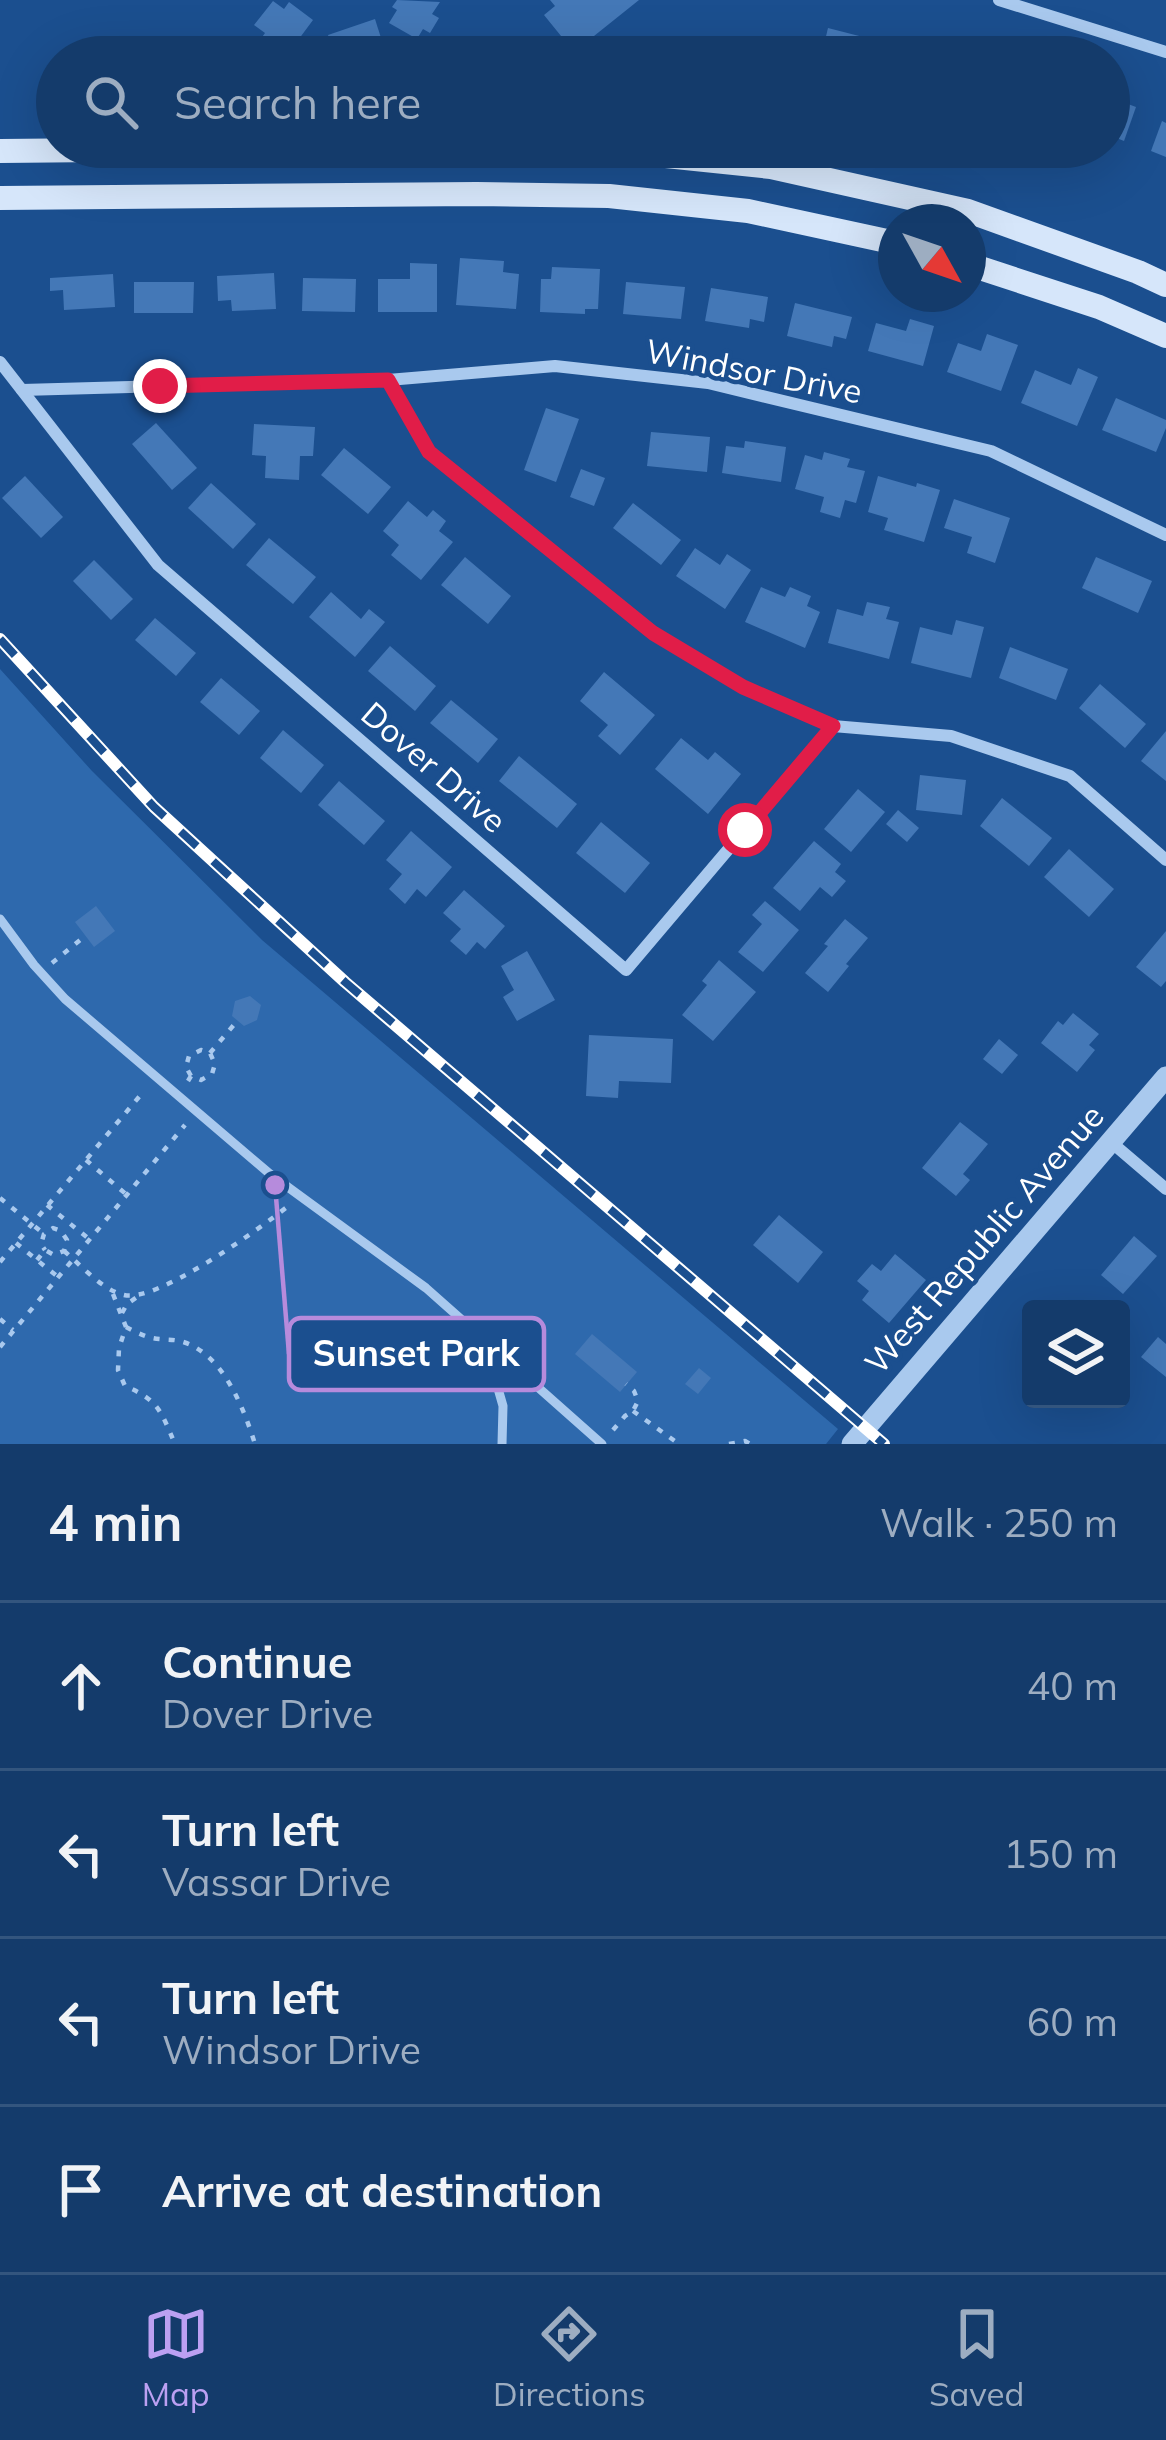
<!DOCTYPE html>
<html lang="en">
<head>
<meta charset="utf-8">
<style>
	body { margin:0; font-family:Mulish,sans-serif; background:#1d4271; color:#f1f3f6 }
	.controls { position:absolute; right:36px; bottom:36px; display:grid; overflow:hidden; border-radius:12px; box-shadow:0 12px 48px #0002 }
	.controls button { width:108px; height:108px; display:grid; place-items:center; padding:0; border:0; border-bottom:3px solid #33557e; background:#143b6b; color:#f1f3f6; font:60px sans-serif }
	.compass { position:absolute; left:878px; top:204px; width:108px; height:108px; border-radius:50%; background:#143b6b; box-shadow:0 12px 48px #0002; rotate:130deg }
	.stop { position:absolute; width:36px; height:36px; margin:-27px; border:9px solid #e11d48; border-radius:50%; background:#fff }
	.stop.end { background:#e11d48; border-color:#fff; box-shadow:0 3px 12px #0008 }
	.list { margin:0; padding:0; list-style:none }
	h2 { display:flex; justify-content:space-between; align-items:center; height:156px; margin:0; padding:0 48px; font-size:51px }
	h2 small { font-size:39px; font-weight:400; color:#9dadc1 }
	.list li { display:grid; grid-template-columns:78px 1fr auto; gap:36px; align-items:center; box-sizing:border-box; height:168px; padding:0 48px; border-top:3px solid #33557e }
	.list b { display:block; font-size:45px; white-space:nowrap }
	.list p { margin:0; font-size:39px; white-space:nowrap; color:#9dadc1 }
	.list em { font-size:39px; font-style:normal; color:#9dadc1 }
	.icon { flex:none; width:66px; height:66px; fill:none; stroke:currentColor; stroke-width:2; stroke-linecap:round; stroke-linejoin:round }
	.map { position:relative; flex:none; width:1166px; height:1444px; overflow:hidden }
	.search { position:absolute; background:#143b6b; box-shadow:0 12px 48px #0002; left:36px; right:36px; top:36px; height:132px; display:flex; align-items:center; gap:30px; box-sizing:border-box; padding:0 42px; border-radius:66px; color:#9dadc1; font-size:45px }
	.sheet { height:828px; background:#143b6b }
	nav { display:flex; justify-content:space-around; align-items:center; box-sizing:border-box; height:168px; border-top:3px solid #33557e; background:#143b6b; font-size:33px; color:#9dadc1 }
	nav a { display:grid; justify-items:center; gap:6px }
	nav .on { color:#bca0f2 }
	.map>svg:first-child { display:block }
	.green { fill:#2e69ad }
	.building { fill:#4478b7 }
	.lines { fill:none; stroke-linecap:round; stroke-linejoin:round }
	.path { stroke:#a9c9ee; stroke-width:4.5; stroke-dasharray:6 9; stroke-linecap:butt }
	.service { stroke:#a9c9ee; stroke-width:9 }
	.minor { stroke:#a9c9ee; stroke-width:12 }
	.tertiary { stroke:#a9c9ee; stroke-width:21 }
	.secondary { stroke:#d6e6fa; stroke-width:24 }
	.rail-casing { stroke:#fff; stroke-width:12 }
	.rail { stroke:#1b4f8f; stroke-width:8; stroke-dasharray:22; stroke-linecap:butt }
	.route { stroke:#e11d48; stroke-width:15 }
	.labels { text-anchor:middle; stroke-width:9; stroke-linejoin:round; paint-order:stroke }
	.street-label { font-size:33px; fill:#fff; stroke:#1b4f8f }
	.leader { fill:none; stroke:#b68bdc; stroke-width:4.5 }
	.callout-dot { fill:#b68bdc; stroke:#1b4f8f; stroke-width:4.5 }
	.callout { fill:#1b4f8f; stroke:#b68bdc; stroke-width:4.5 }
	.callout-label { font-size:36px; text-anchor:middle; font-weight:bold; fill:#fff }
</style>
</head>
<body>
<div class="map">
<svg width="1166" height="1444" viewBox="0 0 1166 1444">
	<rect width="100%" height="100%" fill="#1b4f8f"/>
	<!-- green -->
	<path class="green" d="M0,669L92,771L262,940L838,1429L826,1444H0Z"/>
	<!-- building -->
	<g class="building">
		<path d="M397,0L440,2L432,14L439,18L430,33L423,29L417,39L389,23L397,10L392,7Z"/>
		<path d="M550,0H639L574,52L544,15L555,6Z"/>
		<path d="M273,1L284,9L289,2L313,20L290,51L280,43L274,51L260,40L265,33L254,25Z"/>
		<path d="M375,19L387,57H335L328,35Z"/>
		<path d="M828,28L906,48L904,57H821Z"/>
		<path d="M1109,97L1136,107L1124,141L1109,135Z"/>
		<path d="M1162,121L1166,123V157L1151,151Z"/>
		<path d="M460,258L504,261L503,272L519,274L516,309L456,305Z"/>
		<path d="M410,263L437,264V312H378V279H410Z"/>
		<path d="M552,267L600,269L598,309H585V314L540,312L541,279H551Z"/>
		<path d="M274,273L276,309L232,311L231,300L218,301L217,276Z"/>
		<path d="M113,274L115,307L64,310L63,290L50,291V278Z"/>
		<path d="M303,278L356,279L355,312L302,311Z"/>
		<path d="M134,282H194L193,313H134Z"/>
		<path d="M626,282L685,287L681,319L623,314Z"/>
		<path d="M711,288L768,297L764,322L750,319L749,328L705,321Z"/>
		<path d="M795,303L852,317L846,339L834,336L832,347L787,336Z"/>
		<path d="M910,319L934,326L923,366L868,351L876,323L906,331Z"/>
		<path d="M987,334L1018,345L1001,391L947,372L958,343L981,351Z"/>
		<path d="M1078,368L1098,377L1077,426L1021,403L1035,370L1071,385Z"/>
		<path d="M1116,398L1166,420V428L1156,452L1102,430Z"/>
		<path d="M546,408L579,419L556,482L524,470Z"/>
		<path d="M156,423L197,468L172,490L132,444Z"/>
		<path d="M254,424L315,427L313,456H300L299,480L265,478L266,456L252,455Z"/>
		<path d="M651,432L710,437L707,472L647,466Z"/>
		<path d="M745,441L786,447L781,482L722,473L726,446L744,448Z"/>
		<path d="M344,448L391,487L368,514L321,475Z"/>
		<path d="M824,452L850,459L847,467L865,471L856,503L845,500L840,518L820,512L824,497L795,489L805,455L822,460Z"/>
		<path d="M581,469L605,478L594,506L570,497Z"/>
		<path d="M25,476L63,517L41,538L2,498Z"/>
		<path d="M878,476L916,487L917,483L940,490L924,542L884,530L888,518L868,512Z"/>
		<path d="M211,483L256,524L233,549L188,508Z"/>
		<path d="M954,499L1010,518L995,563L967,553L972,537L944,528Z"/>
		<path d="M408,501L427,517L433,510L446,521L439,531L453,542L421,580L391,555L399,545L383,531Z"/>
		<path d="M633,503L681,540L661,565L613,528Z"/>
		<path d="M269,538L316,577L293,604L246,565Z"/>
		<path d="M695,548L720,565L727,554L751,570L725,609L676,576Z"/>
		<path d="M465,557L511,596L488,624L441,585Z"/>
		<path d="M1096,557L1152,581L1138,613L1082,588Z"/>
		<path d="M94,560L133,599L111,620L73,581Z"/>
		<path d="M761,587L785,597L790,587L811,596L807,606L820,612L805,648L745,622Z"/>
		<path d="M331,592L361,619L369,609L385,622L355,657L309,617Z"/>
		<path d="M867,602L890,607L886,619L899,622L889,659L828,643L837,609L863,616Z"/>
		<path d="M155,618L196,653L176,676L135,640Z"/>
		<path d="M956,620L984,627L971,678L911,663L920,627L952,635Z"/>
		<path d="M390,646L436,686L415,711L368,671Z"/>
		<path d="M1010,647L1068,669L1056,700L999,678Z"/>
		<path d="M604,672L655,715L620,755L598,736L608,725L580,701Z"/>
		<path d="M221,678L260,711L239,735L200,702Z"/>
		<path d="M1100,684L1146,724L1125,748L1079,708Z"/>
		<path d="M451,700L498,739L478,763L430,723Z"/>
		<path d="M283,730L324,765L301,793L260,758Z"/>
		<path d="M1166,731V781L1141,761Z"/>
		<path d="M681,738L708,760L715,752L741,774L708,814L655,769Z"/>
		<path d="M519,756L577,804L557,828L499,781Z"/>
		<path d="M920,775L966,780L962,815L916,810Z"/>
		<path d="M339,781L385,821L364,845L318,805Z"/>
		<path d="M858,789L885,812L851,852L824,829Z"/>
		<path d="M1002,798L1052,838L1029,866L980,826Z"/>
		<path d="M898,810L919,828L907,842L886,824Z"/>
		<path d="M601,822L650,863L625,893L576,853Z"/>
		<path d="M411,831L452,867L426,897L417,889L405,904L389,889L402,874L386,860Z"/>
		<path d="M814,841L841,864L835,872L846,881L832,897L820,887L800,911L773,888Z"/>
		<path d="M1069,849L1114,889L1089,917L1044,877Z"/>
		<path d="M464,890L505,926L485,949L477,942L466,955L450,941L461,929L443,913Z"/>
		<path d="M765,901L799,930L763,972L738,952L762,924L752,915Z"/>
		<path d="M96,906L115,931L94,947L75,922Z"/>
		<path d="M845,919L868,938L846,964L849,966L828,992L805,973L828,946L824,944Z"/>
		<path d="M1166,931V981L1161,987L1136,967Z"/>
		<path d="M527,951L555,1000L517,1021L503,997L514,990L501,966Z"/>
		<path d="M719,960L756,992L713,1041L682,1015L707,985L702,981Z"/>
		<path d="M250,996L261,1005L257,1020L244,1026L232,1016L235,1001Z"/>
		<path d="M1073,1013L1099,1034L1089,1045L1095,1050L1077,1072L1041,1043L1058,1021L1063,1025Z"/>
		<path d="M589,1035L673,1039L671,1083L619,1081L618,1098L586,1096Z"/>
		<path d="M999,1039L1018,1055L1002,1074L983,1059Z"/>
		<path d="M960,1122L988,1144L963,1174L970,1180L956,1196L922,1168Z"/>
		<path d="M779,1215L823,1252L798,1283L753,1245Z"/>
		<path d="M1134,1236L1157,1256L1123,1294L1101,1275Z"/>
		<path d="M895,1254L926,1280L889,1323L862,1300L869,1291L857,1281L872,1264L881,1271Z"/>
		<path d="M592,1334L637,1372L620,1392L575,1354Z"/>
		<path d="M1158,1337L1166,1344V1377L1141,1357Z"/>
		<path d="M699,1368L711,1378L698,1394L685,1384Z"/>
	</g>
	<g class="lines">
		<!-- path -->
		<g class="path">
			<path d="M52,963L85,936"/>
			<path d="M210,1053L238,1020"/>
			<path d="M188,1081L191,1076L201,1080L212,1074L215,1064L210,1053L201,1050L189,1056L186,1067L191,1076"/>
			<path d="M86,1160L127,1195"/>
			<path d="M0,1198L44,1234"/>
			<path d="M47,1205L89,1239"/>
			<path d="M16,1243L58,1277"/>
			<path d="M64,1251C81,1265 102,1290 124,1295C157,1303 259,1229 287,1207"/>
			<path d="M37,1260L45,1250L54,1255L64,1251L67,1240L61,1231L53,1228L44,1234L41,1244L45,1250"/>
			<path d="M0,1262L144,1091"/>
			<path d="M113,1294L126,1327L119,1348L118,1370L125,1386C159,1400 161,1412 175,1444"/>
			<path d="M122,1313L127,1304L137,1297"/>
			<path d="M0,1319L13,1330"/>
			<path d="M126,1327C134,1331 143,1336 152,1338C161,1340 171,1339 180,1341C222,1352 243,1406 255,1444"/>
			<path d="M0,1347L185,1125"/>
			<path d="M633,1411L679,1444"/>
			<path d="M613,1430L625,1416L633,1411L638,1401L634,1391L626,1384"/>
			<path d="M729,1444L745,1441L750,1444"/>
		</g>
		<!-- service -->
		<g class="service">
			<path d="M0,919L34,965L65,999L270,1174L426,1288L602,1444"/>
			<path d="M479,1340L493,1371L503,1406L502,1444"/>
		</g>
		<!-- minor -->
		<g class="minor">
			<path d="M999,0L1166,52"/>
			<path d="M0,362L158,565L626,970L833,726"/>
			<path d="M388,380L429,452L653,633L743,687L833,726L951,736L1070,776L1166,860"/>
			<path d="M22,390L388,380L555,366L708,383L991,451L1166,535"/>
			<path d="M1111,1142L1166,1189"/>
		</g>
		<!-- tertiary -->
		<path class="tertiary" d="M852,1444L1166,1077"/>
		<!-- secondary -->
		<g class="secondary">
			<path d="M579,147L771,167L968,211L1138,272L1166,285"/>
			<path d="M0,151L403,147"/>
			<path d="M0,198L477,194L609,196L748,211L896,243"/>
			<path d="M968,264L1099,307L1166,336"/>
		</g>
		<!-- rail casing -->
		<g class="rail-casing">
			<path id="rail" d="M0,639L154,807L345,982L884,1444"/>
		</g>
		<!-- rail -->
		<use href="#rail" class="rail"/>
	</g>
	<g class="lines">
		<!-- route -->
		<path class="route" d="M160,386L388,380L429,452L653,633L743,687L833,726L745,830"/>
	</g>
	<g class="labels">
		<!-- street labels -->
		<g class="street-label">
			<text transform="translate(754 371) rotate(11)" y="12">Windsor Drive</text>
			<text transform="translate(434 767) rotate(41)" y="12">Dover Drive</text>
			<text transform="translate(984 1239) rotate(-49)" y="12">West Republic Avenue</text>
		</g>
	</g>
	<!-- callouts -->
	<path class="leader" d="M275 1185L289 1354"/>
	<circle class="callout-dot" cx="275" cy="1185" r="12"/>
	<rect class="callout" x="289" y="1318" width="255" height="72" rx="12"/>
	<g class="callout-label">
		<text x="416" y="1366">Sunset Park</text>
	</g>
</svg>
<div class="controls">
<button><svg class="icon" aria-label="layers" viewBox="0 0 24 24"><path d="M12 4l9 5-9 5-9-5zM3 14l9 5 9-5"/></svg></button>
</div>
<svg class="compass" viewBox="-18 -18 36 36"><path d="M0-13l5 13h-10z" fill="#e53935"/><path d="M0 13l5-13h-10z" fill="#9dadc1"/></svg>
<div class="stop" style="left:745px;top:830px"></div>
<div class="stop end" style="left:160px;top:386px"></div>
<div class="search"><svg class="icon" aria-label="search" viewBox="0 0 24 24"><circle cx="10" cy="10" r="6"/><path d="M15 15l6 6"/></svg>Search here</div>
</div>
<section class="sheet">
<h2>4 min<small>Walk · 250 m</small></h2>
<ul class="list">
<li><svg class="icon" aria-label="ahead" viewBox="0 0 24 24"><path d="M12 20V5M6 11l6-6 6 6"/></svg><div><b>Continue</b><p>Dover Drive</p></div><em>40 m</em></li>
<li><svg class="icon" aria-label="left" viewBox="0 0 24 24"><path d="M17 20v-9H6M10 6l-5 5 5 5"/></svg><div><b>Turn left</b><p>Vassar Drive</p></div><em>150 m</em></li>
<li><svg class="icon" aria-label="left" viewBox="0 0 24 24"><path d="M17 20v-9H6M10 6l-5 5 5 5"/></svg><div><b>Turn left</b><p>Windsor Drive</p></div><em>60 m</em></li>
<li><svg class="icon" aria-label="arrive" viewBox="0 0 24 24"><path d="M6 21V4h12l-3 4 3 4H6"/></svg><div><b>Arrive at destination</b></div></li>
</ul>
</section>
<nav>
<a class="on"><svg class="icon" aria-label="map" viewBox="0 0 24 24"><path d="M3 6l6-2 6 2 6-2v14l-6 2-6-2-6 2zM9 4v14M15 6v14"/></svg>Map</a>
<a><svg class="icon" aria-label="directions" viewBox="0 0 24 24"><path d="M12 3l9 9-9 9-9-9zM9 14v-3h6M13 9l2 2-2 2"/></svg>Directions</a>
<a><svg class="icon" aria-label="saved" viewBox="0 0 24 24"><path d="M7 4h10v16l-5-4-5 4z"/></svg>Saved</a>
</nav>
</body>
</html>
